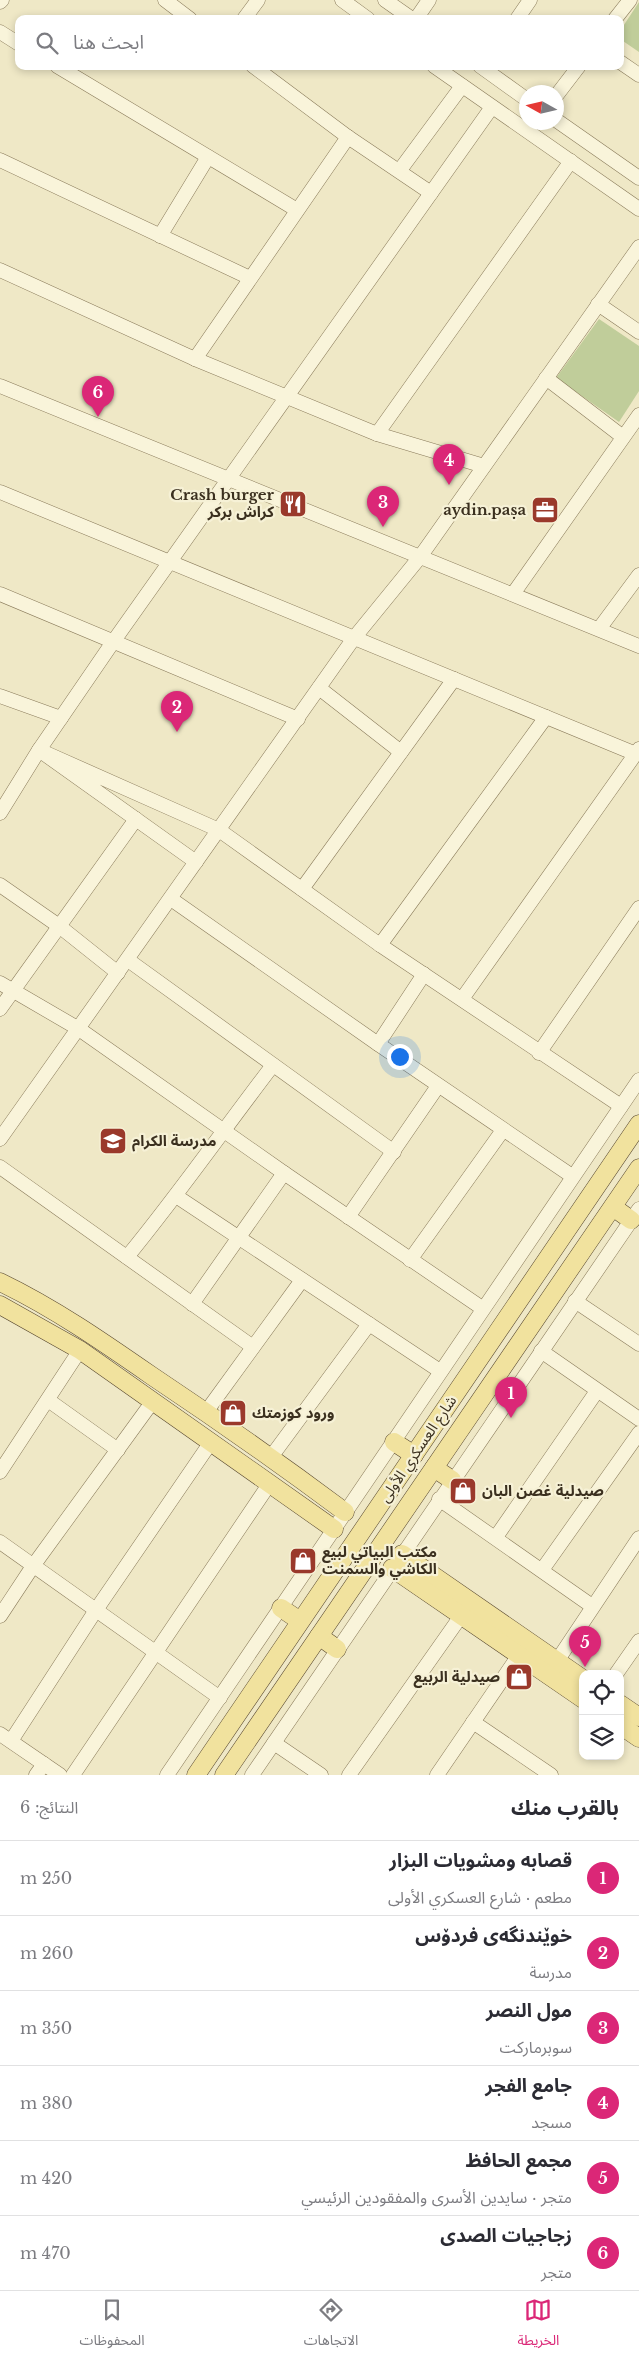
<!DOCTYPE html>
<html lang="ar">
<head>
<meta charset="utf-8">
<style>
	body { margin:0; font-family:"Libre Baskerville","Noto Sans Arabic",serif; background:#f2f2f3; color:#2b2b33; direction:rtl }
	.controls { position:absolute; right:15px; bottom:15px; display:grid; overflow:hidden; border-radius:10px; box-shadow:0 2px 8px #0003 }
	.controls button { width:45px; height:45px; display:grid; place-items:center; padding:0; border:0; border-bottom:1px solid #e1e1e2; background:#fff; color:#2b2b33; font:25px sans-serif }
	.compass { position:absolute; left:519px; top:85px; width:45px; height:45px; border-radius:50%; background:#fff; box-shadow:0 2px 8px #0003; rotate:278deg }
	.you { position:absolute; left:399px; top:1056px; width:18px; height:18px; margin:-12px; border:4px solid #fff; border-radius:50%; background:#1a73e8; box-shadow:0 0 0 8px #1a73e833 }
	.badge { display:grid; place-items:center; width:32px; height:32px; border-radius:50%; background:#db2777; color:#fff; font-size:16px; font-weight:700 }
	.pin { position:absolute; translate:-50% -41px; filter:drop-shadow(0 1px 2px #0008) }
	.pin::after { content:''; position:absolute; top:26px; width:18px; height:15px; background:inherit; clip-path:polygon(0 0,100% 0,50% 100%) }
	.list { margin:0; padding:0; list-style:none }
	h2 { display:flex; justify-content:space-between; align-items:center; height:65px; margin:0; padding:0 20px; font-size:21px }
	h2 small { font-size:16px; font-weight:400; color:#7c7c81 }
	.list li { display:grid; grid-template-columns:32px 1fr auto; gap:15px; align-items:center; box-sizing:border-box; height:75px; padding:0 20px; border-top:1px solid #e1e1e2 }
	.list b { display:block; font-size:19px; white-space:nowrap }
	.list p { margin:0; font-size:16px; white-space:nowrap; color:#7c7c81 }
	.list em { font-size:16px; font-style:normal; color:#7c7c81 }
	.icon { flex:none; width:28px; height:28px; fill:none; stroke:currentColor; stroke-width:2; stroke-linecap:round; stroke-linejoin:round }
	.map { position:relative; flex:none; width:639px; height:1775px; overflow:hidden; direction:ltr }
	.search { position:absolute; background:#fff; box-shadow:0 2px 8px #0003; left:15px; right:15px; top:15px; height:55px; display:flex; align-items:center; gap:12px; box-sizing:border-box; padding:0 18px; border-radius:10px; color:#7c7c81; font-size:19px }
	.sheet { height:515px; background:#fff }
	nav { display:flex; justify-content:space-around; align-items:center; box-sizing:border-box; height:70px; border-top:1px solid #e1e1e2; background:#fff; font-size:14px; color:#7c7c81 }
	nav a { display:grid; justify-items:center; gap:2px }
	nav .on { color:#db2777 }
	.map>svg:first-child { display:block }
	.green { fill:#c0cd9a }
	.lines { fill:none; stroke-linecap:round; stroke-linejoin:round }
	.minor-casing { stroke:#8a7b5b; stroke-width:15 }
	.major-casing { stroke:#584830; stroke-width:19 }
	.minor { stroke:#f9f4da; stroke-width:14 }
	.major { stroke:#f1e29e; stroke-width:18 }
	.labels { text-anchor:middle; stroke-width:4.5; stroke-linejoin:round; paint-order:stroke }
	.poi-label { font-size:15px; font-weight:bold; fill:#3b301f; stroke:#f6f1d6; text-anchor:start }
	.street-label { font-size:15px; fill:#3b301f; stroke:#f6f1d6 }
</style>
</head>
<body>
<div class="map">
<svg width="639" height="1775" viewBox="0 0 639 1775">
	<rect width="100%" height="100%" fill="#efe8c6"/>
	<!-- green -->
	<g class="green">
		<path d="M639,2V52L620,39V31Z"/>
		<path d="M599,319L639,346V391L619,422L556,378Z"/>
	</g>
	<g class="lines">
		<!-- minor casing -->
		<g class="minor-casing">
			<g id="minor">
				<path d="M165,0L190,19"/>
				<path d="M342,0L368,19"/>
				<path d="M385,0L412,19"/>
				<path d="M0,2L2,0"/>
				<path d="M244,19L258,0"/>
				<path d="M416,19L429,0"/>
				<path d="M517,19L530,0"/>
				<path d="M615,19L630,0"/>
				<path d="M0,32L19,44"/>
				<path d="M620,62L639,75"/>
				<path d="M57,66L297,210"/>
				<path d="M253,66L348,137L431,193"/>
				<path d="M434,66L639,209"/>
				<path d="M480,66L526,99"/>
				<path d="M556,96L579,66"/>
				<path d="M556,120L639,178"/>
				<path d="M0,160L250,278"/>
				<path d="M400,170L462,86"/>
				<path d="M160,236L208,157"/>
				<path d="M0,270L195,359L377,434L484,466"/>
				<path d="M598,304L639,332"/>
				<path d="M195,359L348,137"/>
				<path d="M546,378L623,437"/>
				<path d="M0,386L639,646"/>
				<path d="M377,434L571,161"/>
				<path d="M0,492L636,754"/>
				<path d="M0,594L298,719"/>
				<path d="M513,594L639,415"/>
				<path d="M599,629L639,575"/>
				<path d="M319,688L401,752"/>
				<path d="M0,696L61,718"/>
				<path d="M0,813L39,750L113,642L492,107"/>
				<path d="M196,862L39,750L219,830L380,945L621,1106"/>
				<path d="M0,885L59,926L118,973"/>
				<path d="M302,889L454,679"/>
				<path d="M171,899L378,1044L572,1176"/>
				<path d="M380,945L546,717"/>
				<path d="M128,960L394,1152"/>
				<path d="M0,983L79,1029L284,1173L482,1308"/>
				<path d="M462,999L639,749"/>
				<path d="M0,1009L136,819"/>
				<path d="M378,1044L424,974"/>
				<path d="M539,1053L639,908"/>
				<path d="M0,1139L354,638L420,557L639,247"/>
				<path d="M0,1167L253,1347"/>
				<path d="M176,1196L440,1371"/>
				<path d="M348,1217L438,1086"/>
				<path d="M127,1257C178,1195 224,1129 273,1065"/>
				<path d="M410,1260L503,1130"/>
				<path d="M575,1301L639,1344"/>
				<path d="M192,1304L284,1173"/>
				<path d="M541,1351L639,1419"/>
				<path d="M48,1400L118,1450"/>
				<path d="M206,1412L302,1280"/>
				<path d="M271,1457L369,1324"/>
				<path d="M0,1472L80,1350"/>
				<path d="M439,1499L592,1606"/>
				<path d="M496,1537L597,1391"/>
				<path d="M0,1542L220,1698"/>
				<path d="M542,1570L639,1433"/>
				<path d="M0,1616L33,1566L153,1401"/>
				<path d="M557,1661L639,1538"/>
				<path d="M616,1674L639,1641"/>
				<path d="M473,1722L551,1775"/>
				<path d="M0,1734L60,1775"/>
				<path d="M11,1741L96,1610L211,1442"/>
				<path d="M274,1743L321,1775"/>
				<path d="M36,1775L44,1764"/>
				<path d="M73,1775L270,1483"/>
				<path d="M167,1775C324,1543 481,1311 639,1080"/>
				<path d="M252,1775L639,1209"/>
				<path d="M349,1775L461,1616"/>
				<path d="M437,1775L519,1655"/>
			</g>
		</g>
		<!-- major casing -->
		<g class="major-casing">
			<g id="major">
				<path d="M613,1207L631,1220"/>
				<path d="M0,1282C54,1308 103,1342 152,1376C218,1420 282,1465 345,1512"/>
				<path d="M0,1305L80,1350L334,1529"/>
				<path d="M394,1442L414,1455"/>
				<path d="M434,1468L452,1480"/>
				<path d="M402,1554L583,1679"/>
				<path d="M392,1568L583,1699"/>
				<path d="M281,1608L300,1621"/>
				<path d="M319,1636L337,1649"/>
				<path d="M620,1704L639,1717"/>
				<path d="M620,1725L639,1738"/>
				<path d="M196,1775L639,1124"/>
				<path d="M224,1775L639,1168"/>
			</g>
		</g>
		<!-- minor -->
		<use href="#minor" class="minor"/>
		<!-- major -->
		<use href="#major" class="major"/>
	</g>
	<!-- icons -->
	<defs>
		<g id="restaurant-square" transform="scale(1.4375)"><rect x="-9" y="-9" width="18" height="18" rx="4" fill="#9a392b" stroke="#f6f1d6"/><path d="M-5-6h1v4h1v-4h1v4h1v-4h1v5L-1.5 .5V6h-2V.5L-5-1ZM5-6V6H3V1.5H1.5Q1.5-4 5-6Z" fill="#fff"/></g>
		<g id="office-square" transform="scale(1.4375)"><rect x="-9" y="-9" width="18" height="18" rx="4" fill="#9a392b" stroke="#f6f1d6"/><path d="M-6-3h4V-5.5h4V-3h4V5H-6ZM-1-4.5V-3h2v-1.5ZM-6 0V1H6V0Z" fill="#fff"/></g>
		<g id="school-square" transform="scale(1.4375)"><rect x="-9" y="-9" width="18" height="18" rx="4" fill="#9a392b" stroke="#f6f1d6"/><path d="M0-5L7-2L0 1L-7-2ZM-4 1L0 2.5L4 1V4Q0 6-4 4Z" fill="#fff"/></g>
		<g id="shop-square" transform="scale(1.4375)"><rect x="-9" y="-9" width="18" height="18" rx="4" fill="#9a392b" stroke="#f6f1d6"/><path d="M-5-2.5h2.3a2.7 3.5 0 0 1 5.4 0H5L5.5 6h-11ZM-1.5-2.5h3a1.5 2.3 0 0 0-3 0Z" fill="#fff"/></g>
	</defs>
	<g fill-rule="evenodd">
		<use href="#restaurant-square" x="293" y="504"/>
		<use href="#office-square" x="545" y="510"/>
		<use href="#school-square" x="113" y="1141"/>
		<use href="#shop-square" x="233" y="1413"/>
		<use href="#shop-square" x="463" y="1491"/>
		<use href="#shop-square" x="303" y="1561"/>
		<use href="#shop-square" x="519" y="1677"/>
	</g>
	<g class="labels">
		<!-- poi labels -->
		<g class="poi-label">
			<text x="274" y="500" text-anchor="end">Crash burger<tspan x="274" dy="17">كراش بركر</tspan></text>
			<text x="526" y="515" text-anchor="end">aydin.paṣa</text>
			<text x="132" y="1146">مدرسة الكرام</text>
			<text x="252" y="1418">ورود كوزمتك</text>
			<text x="482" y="1496">صيدلية غصن البان</text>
			<text x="322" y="1557">مكتب البياتي لبيع<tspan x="322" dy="17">الكاشي والسمنت</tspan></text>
			<text x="500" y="1682" text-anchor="end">صيدلية الربيع</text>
		</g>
		<!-- street labels -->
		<g class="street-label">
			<text transform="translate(418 1449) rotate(-56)" y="5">شارع العسكري الأولى</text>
		</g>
	</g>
</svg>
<div class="controls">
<button><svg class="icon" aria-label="locate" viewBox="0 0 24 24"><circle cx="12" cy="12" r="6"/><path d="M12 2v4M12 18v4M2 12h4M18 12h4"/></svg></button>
<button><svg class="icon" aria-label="layers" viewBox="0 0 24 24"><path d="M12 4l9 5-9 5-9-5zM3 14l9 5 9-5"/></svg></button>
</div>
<svg class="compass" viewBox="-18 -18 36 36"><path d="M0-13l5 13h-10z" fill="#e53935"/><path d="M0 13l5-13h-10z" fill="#7c7c81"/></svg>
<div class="you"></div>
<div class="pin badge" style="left:511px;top:1418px">1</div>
<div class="pin badge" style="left:177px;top:732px">2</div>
<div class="pin badge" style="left:383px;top:527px">3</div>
<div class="pin badge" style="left:449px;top:485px">4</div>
<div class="pin badge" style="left:585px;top:1667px">5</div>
<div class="pin badge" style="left:98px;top:417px">6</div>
<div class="search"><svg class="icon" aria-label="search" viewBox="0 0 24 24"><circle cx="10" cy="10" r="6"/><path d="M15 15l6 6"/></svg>ابحث هنا</div>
</div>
<section class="sheet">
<h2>بالقرب منك<small>النتائج: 6</small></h2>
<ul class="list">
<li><span class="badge">1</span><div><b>قصابه ومشويات البزار</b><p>مطعم · شارع العسكري الأولى</p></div><em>250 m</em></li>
<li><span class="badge">2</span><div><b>خوێندنگەی فردۆس</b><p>مدرسة</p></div><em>260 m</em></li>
<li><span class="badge">3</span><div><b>مول النصر</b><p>سوبرماركت</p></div><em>350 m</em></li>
<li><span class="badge">4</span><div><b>جامع الفجر</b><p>مسجد</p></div><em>380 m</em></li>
<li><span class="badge">5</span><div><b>مجمع الحافظ</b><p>متجر · سايدين الأسرى والمفقودين الرئيسي</p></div><em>420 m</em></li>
<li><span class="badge">6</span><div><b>زجاجيات الصدى</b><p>متجر</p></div><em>470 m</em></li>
</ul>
</section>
<nav>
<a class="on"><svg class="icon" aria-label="map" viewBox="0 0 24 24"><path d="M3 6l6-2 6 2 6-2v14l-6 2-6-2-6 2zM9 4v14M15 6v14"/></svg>الخريطة</a>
<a><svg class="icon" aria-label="directions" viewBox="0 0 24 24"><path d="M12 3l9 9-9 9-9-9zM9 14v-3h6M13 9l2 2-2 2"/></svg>الاتجاهات</a>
<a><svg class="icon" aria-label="saved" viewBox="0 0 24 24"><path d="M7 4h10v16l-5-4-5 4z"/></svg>المحفوظات</a>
</nav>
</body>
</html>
